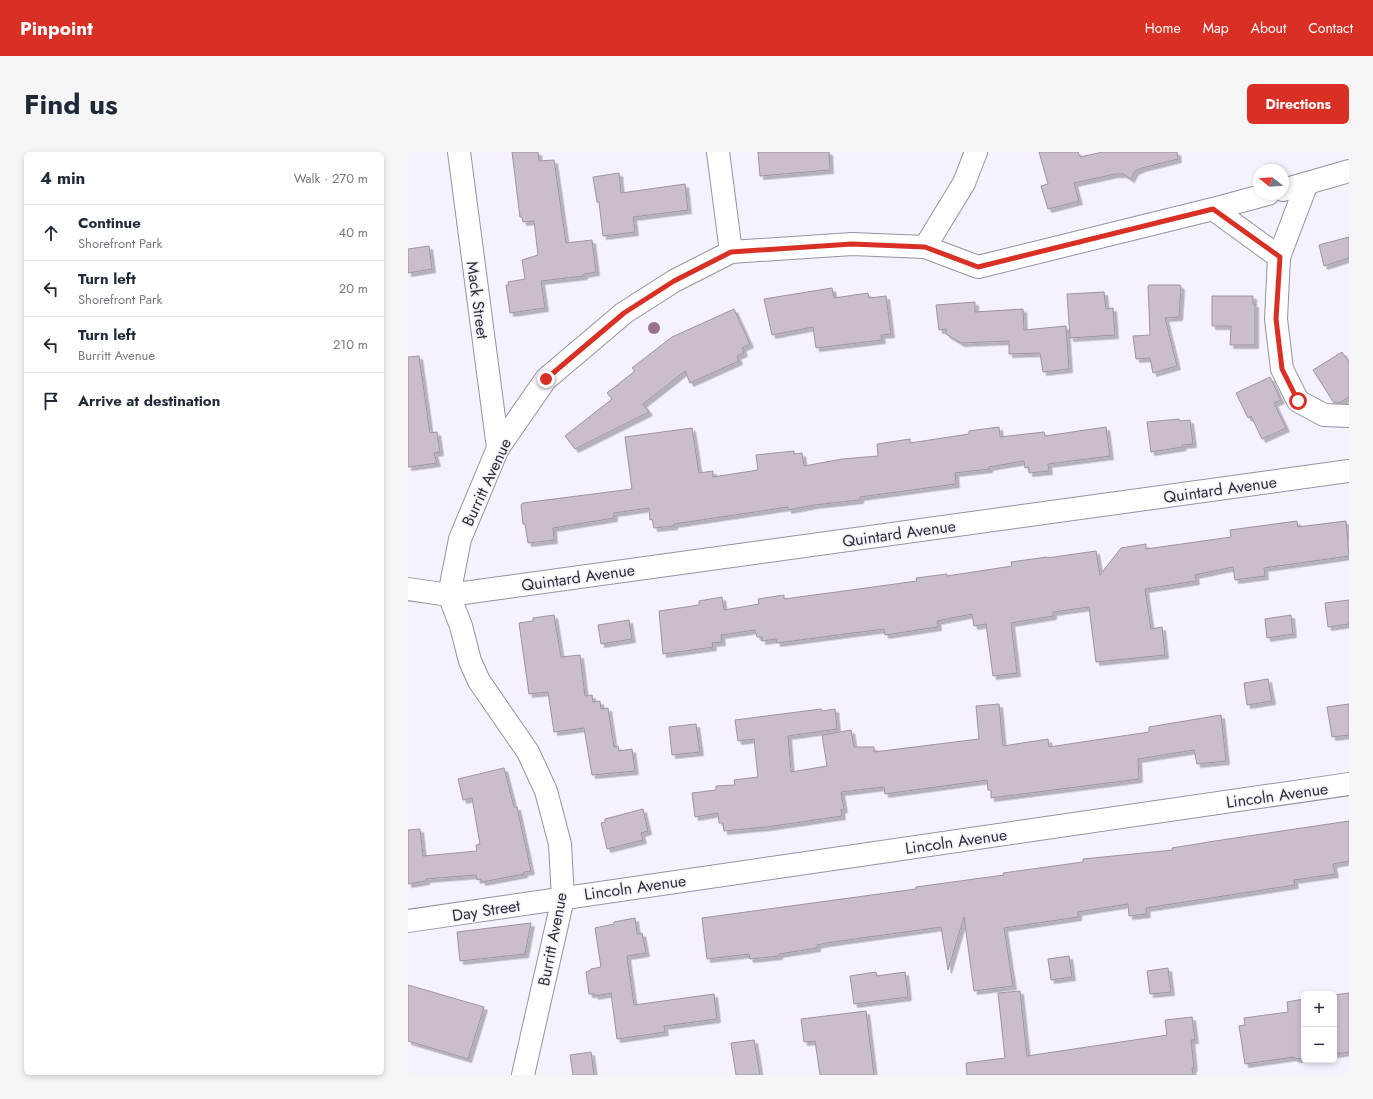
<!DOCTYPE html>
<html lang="en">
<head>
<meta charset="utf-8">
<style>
	body { margin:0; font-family:Jost,sans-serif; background:#f6f6f7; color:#1f2937 }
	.controls { position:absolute; right:12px; bottom:12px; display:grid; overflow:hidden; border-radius:6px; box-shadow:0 2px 6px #0003 }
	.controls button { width:36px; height:36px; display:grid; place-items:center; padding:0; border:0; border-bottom:1px solid #e0e1e3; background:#fff; color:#1f2937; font:20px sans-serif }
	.compass { position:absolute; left:845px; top:12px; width:36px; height:36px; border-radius:50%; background:#fff; box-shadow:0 2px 6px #0003; rotate:287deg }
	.stop { position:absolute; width:12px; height:12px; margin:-9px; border:3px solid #d93025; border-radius:50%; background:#fff }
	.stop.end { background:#d93025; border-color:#fff; box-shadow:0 1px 4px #0008 }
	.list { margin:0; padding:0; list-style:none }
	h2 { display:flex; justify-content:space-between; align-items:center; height:52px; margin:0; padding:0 16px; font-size:17px }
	h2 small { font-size:13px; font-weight:400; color:#747a83 }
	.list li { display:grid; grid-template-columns:26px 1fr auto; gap:12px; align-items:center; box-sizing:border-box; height:56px; padding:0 16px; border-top:1px solid #e0e1e3 }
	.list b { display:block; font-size:15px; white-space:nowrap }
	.list p { margin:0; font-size:13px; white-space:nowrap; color:#747a83 }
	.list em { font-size:13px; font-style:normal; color:#747a83 }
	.icon { flex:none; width:22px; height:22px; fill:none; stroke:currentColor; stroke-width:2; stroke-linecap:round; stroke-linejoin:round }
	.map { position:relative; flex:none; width:941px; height:923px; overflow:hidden; border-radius:6px }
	header { display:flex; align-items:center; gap:24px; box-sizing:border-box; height:56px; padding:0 20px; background:#d93025; color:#fff }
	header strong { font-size:19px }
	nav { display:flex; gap:22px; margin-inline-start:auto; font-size:14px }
	.intro { display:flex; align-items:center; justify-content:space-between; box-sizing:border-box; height:96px; padding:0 24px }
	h1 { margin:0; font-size:28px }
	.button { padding:10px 18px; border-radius:6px; background:#d93025; color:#fff; font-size:14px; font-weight:700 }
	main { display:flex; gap:24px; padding:0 24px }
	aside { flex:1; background:#fff; border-radius:6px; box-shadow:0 2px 6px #0003 }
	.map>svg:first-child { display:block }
	.building { fill:#c9beca; stroke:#9e949f; filter:url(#shadow) }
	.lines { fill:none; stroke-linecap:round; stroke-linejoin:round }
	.street-casing { stroke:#9692a0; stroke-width:24 }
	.secondary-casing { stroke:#9692a0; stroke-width:24 }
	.street { stroke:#fff; stroke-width:22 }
	.secondary { stroke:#fff; stroke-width:22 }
	.tree { fill:#9b7090 }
	.route { stroke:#d93025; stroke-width:5 }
	.labels { text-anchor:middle; stroke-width:3; stroke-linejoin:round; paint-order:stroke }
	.street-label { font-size:16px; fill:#302f34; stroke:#f5f1fd }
</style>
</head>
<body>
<header>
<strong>Pinpoint</strong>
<nav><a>Home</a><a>Map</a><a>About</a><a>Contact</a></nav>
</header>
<div class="intro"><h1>Find us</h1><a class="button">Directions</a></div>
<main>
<aside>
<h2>4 min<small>Walk · 270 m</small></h2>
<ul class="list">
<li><svg class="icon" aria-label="ahead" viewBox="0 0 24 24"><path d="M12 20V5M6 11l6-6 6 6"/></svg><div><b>Continue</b><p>Shorefront Park</p></div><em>40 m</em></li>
<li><svg class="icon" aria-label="left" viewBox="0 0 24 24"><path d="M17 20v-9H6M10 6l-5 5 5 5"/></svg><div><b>Turn left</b><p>Shorefront Park</p></div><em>20 m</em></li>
<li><svg class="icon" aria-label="left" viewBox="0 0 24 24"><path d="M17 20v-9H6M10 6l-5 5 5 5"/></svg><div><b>Turn left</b><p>Burritt Avenue</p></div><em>210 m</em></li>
<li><svg class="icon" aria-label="arrive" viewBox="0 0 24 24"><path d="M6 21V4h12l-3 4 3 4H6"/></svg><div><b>Arrive at destination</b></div></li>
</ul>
</aside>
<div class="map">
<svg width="941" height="923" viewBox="0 0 941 923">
	<defs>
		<filter id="shadow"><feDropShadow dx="3.5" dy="3.5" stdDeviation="0" flood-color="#0004"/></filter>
	</defs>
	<rect width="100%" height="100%" fill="#f5f1fd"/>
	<!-- building -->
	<g class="building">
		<path d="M104,0H130L131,9L146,8L158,91L184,88L188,120L176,122V124L133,129L137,156L102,161L98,133H101L100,130L117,127L114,108L130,103L126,69L115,70L114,65H112Z"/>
		<path d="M350,0H421L422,18L352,24Z"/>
		<path d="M631,0H670L672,5L695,0H769L770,7L734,16L727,19L723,27L715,22H707L666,31L671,49L640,57L633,34L640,32Z"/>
		<path d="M211,21L213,41L277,32L280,58L225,65L227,80L195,84L191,50H189L185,25Z"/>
		<path d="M941,85V106L916,114L911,93Z"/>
		<path d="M21,94L24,117L0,121V97Z"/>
		<path d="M741,133H772L773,135L771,165L757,166L769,214L745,221L742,206L728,207L725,184L742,183L740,134Z"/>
		<path d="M424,136L426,146L460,141L461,146L478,144L483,182L473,183L474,188L408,196L405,175L364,183L356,147Z"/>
		<path d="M696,140L698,157L705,156L707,183L662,186L659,142Z"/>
		<path d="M804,144H845V152H847V193H822L823,174H804Z"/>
		<path d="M567,150V160L615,157L616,178L658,174L661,217L635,220L632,201L601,202V189L553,191L538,182V177L531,178L528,153Z"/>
		<path d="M326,157L342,192L334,196L336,201L329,204L331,209L282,231L277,219L235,252L241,260L167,297L157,284L204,247L199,241L227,219L224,216L264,185Z"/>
		<path d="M934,200L941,210V245L931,251H926L905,218Z"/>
		<path d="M11,204L22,281L29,280L32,300L26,301L29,311L0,315V205Z"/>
		<path d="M862,225L873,248L866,251L878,276L854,287L843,264L840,266L828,241Z"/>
		<path d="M771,267L772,269L782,268L785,292L774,293L775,295L743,300L739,270Z"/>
		<path d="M591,275L592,285L636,280L637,284L698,275L702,304L640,312L641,319L621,321V315L617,316L616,309L581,315V317L547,321L548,332L452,345V348L406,353L380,358V355L266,372V374L246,376L244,367L242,368L241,356L206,361V366L145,376L146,388L120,391L117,372H115L113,353L115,351L224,337L217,285L284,276L291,321L305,319V325L350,318L348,303L386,299V302L394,301L396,314L434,307L470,304L469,292L502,287V291L561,282V279Z"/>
		<path d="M889,369L890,375L938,369L941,404L856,416L857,424L827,428L825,415L787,423L788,429L737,437L743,477L754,475L757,503L688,510L681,455L645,460V464L603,471L609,521L585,524L578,472L566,474L564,462L529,469L530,475L477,483L476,477L369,491L368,487L354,489V485H349L347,478L313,483L314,490L304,491L305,495L255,502L251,459L291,453V449L314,445L316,458L351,452L350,447L376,443V447L458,436L509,429L508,426L539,422V424L604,414L603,410L639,405V406L688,399L692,423L713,396L738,392V397L823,385L822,378Z"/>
		<path d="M941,448V472L920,475L917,451Z"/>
		<path d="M146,463L153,505L172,503L177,544L184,543L185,550L192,549L193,557L200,556L206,595L210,594L211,599L224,597L227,619L184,623L176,576L146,580L140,540L121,542L111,471L125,469V466Z"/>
		<path d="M883,463L885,482L859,486L857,467Z"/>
		<path d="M221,468L224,487L193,492L190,473Z"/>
		<path d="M860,527L864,549L839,553L836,531Z"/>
		<path d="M591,552L595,594L640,587L641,595L741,580V575L813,563L818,609L789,612L786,598L730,607L731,627L583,646V638H580L579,628L477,642L476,635L433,640L436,657L433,658L434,664L359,675L316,679L315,671H311L310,661L287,665L284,641L308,638V634L327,633L326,628L350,625L346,587L330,589L327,568L413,557L414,559L427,557L429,577L380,584L383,620L419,614L414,583L443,578L446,595H466V600L571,587L568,554Z"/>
		<path d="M941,552V583L924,585L919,555Z"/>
		<path d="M288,572L292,600L264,603L261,575Z"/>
		<path d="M96,616L106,655H109L123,719L116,720V722L74,730L73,727L69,728L68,723L18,727V729L0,732V678L12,677L15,704L69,699L68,693L72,692L64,646L55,648L50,627Z"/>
		<path d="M235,657L240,679L233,681L235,688L199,697L193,671L197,670V667Z"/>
		<path d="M941,669V709L925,712L927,722L886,728L887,733L738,756L739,762L721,764L720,752L670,760V765L596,776L605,834L566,839L556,765L540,818L533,775L418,791L409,793V796L371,802V804L342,807L341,802L299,807L294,766L508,737V735L596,723L595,721L675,710V707L765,698L764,696L807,689Z"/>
		<path d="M227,766L229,782L234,781L238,801L219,804L226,853L306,842L309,867L256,874L257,880L209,887L203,841L187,844V842H181L178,820L183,818V817L193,815L187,776L206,772V770Z"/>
		<path d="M123,771L117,802L52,809L49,780Z"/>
		<path d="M661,804L664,825L643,828L640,807Z"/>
		<path d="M760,816L763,840L742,842L739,819Z"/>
		<path d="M468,820L469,824L497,820L500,845L446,852L442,824Z"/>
		<path d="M0,833L76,855L60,907L0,889Z"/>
		<path d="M612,839L619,904L753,884L759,883L757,868L784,865L787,888H783L786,916H784L785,923H559L558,911L597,906L590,841Z"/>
		<path d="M941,841V900L926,902V843Z"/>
		<path d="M896,847V906L887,907L886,905L837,912L831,874L837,873L836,866L880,860L879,850Z"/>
		<path d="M458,859L466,923H412L407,889L396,890L393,867Z"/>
		<path d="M346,888L352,923H328L323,891Z"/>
		<path d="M183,900L186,923H165L162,903Z"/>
	</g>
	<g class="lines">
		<!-- street casing -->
		<g class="street-casing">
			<g id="street">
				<path d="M51,0L90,296"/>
				<path d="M310,0L323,100"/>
				<path d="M899,31L871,105L868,167L874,217L890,249L916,263L941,264"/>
				<path d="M875,38L941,19"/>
				<path d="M860,42L805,57L570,115L517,95L444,92L323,100L266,129L216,161L138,227L90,296L52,387L41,443L941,319"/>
				<path d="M805,57L871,105"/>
				<path d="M517,95L556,31L568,0"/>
				<path d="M0,769L941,632"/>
			</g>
		</g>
		<!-- secondary casing -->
		<g class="secondary-casing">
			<path id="secondary" d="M0,437L41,443L53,474L62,509L71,529L120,600L138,639L152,692L155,746L115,923"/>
		</g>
		<!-- street -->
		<use href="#street" class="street"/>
		<!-- secondary -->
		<use href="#secondary" class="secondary"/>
	</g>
	<!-- trees -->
	<circle class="tree" cx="246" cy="176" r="6"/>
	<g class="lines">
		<!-- route -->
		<path class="route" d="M138,227L216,161L266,129L323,100L444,92L517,95L570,115L805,57L872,105L868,167L874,217L890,249"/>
	</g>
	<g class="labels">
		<!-- street labels -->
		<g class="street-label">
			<text transform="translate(70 148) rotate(82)" y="6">Mack Street</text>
			<text transform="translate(78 330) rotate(-65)" y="6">Burritt Avenue</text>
			<text transform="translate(812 337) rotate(-8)" y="6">Quintard Avenue</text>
			<text transform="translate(491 381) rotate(-8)" y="6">Quintard Avenue</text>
			<text transform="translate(170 425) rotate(-8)" y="6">Quintard Avenue</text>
			<text transform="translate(869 643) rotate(-8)" y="6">Lincoln Avenue</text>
			<text transform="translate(548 689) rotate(-8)" y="6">Lincoln Avenue</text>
			<text transform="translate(227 735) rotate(-8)" y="6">Lincoln Avenue</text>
			<text transform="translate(78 758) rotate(-9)" y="6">Day Street</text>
			<text transform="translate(144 787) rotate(-79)" y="6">Burritt Avenue</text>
		</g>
	</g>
</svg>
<div class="controls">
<button>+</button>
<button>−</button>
</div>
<svg class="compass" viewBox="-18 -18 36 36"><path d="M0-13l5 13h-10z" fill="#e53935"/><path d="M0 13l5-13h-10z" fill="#747a83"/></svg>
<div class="stop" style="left:890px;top:249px"></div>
<div class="stop end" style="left:138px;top:227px"></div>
</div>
</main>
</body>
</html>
